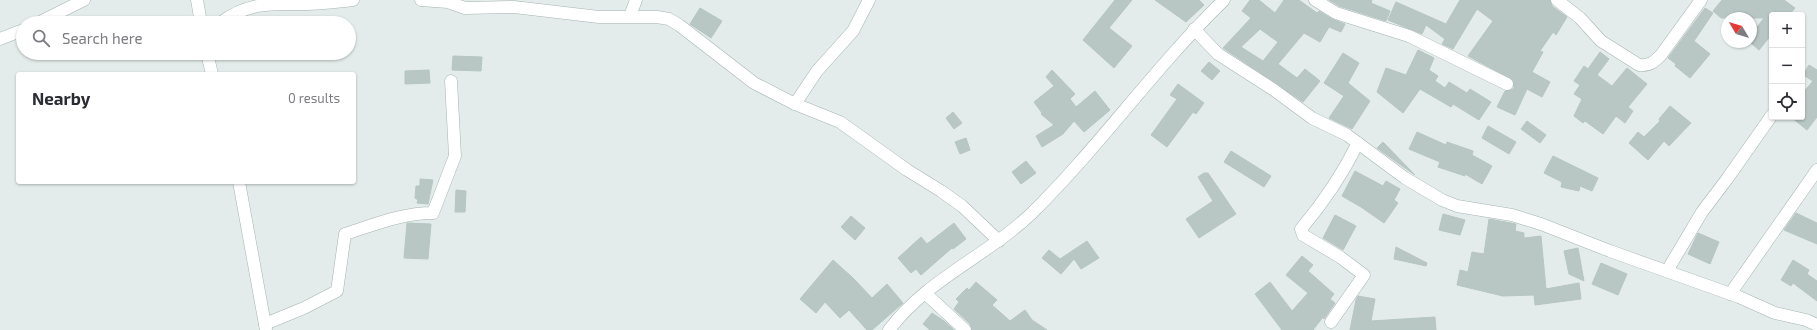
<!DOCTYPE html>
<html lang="en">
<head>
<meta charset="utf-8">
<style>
	body { margin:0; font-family:"Exo 2",sans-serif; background:#f7f7f7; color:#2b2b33 }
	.controls { position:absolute; right:12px; top:12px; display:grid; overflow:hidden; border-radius:4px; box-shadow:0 1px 3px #0004 }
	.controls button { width:36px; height:36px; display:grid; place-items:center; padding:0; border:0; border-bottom:1px solid #e1e1e2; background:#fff; color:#2b2b33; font:20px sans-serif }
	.compass { position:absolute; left:1721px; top:12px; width:36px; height:36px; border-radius:50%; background:#fff; box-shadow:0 1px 3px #0004; rotate:308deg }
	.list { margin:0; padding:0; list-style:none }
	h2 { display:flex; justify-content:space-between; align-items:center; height:52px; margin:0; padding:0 16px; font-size:17px }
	h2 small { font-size:13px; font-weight:400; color:#7c7c81 }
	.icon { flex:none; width:22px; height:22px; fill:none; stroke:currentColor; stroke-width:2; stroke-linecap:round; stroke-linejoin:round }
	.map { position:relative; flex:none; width:1817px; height:330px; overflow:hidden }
	.search { position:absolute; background:#fff; box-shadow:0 1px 3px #0004; left:16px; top:16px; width:340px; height:44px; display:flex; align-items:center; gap:10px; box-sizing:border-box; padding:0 14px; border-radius:22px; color:#7c7c81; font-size:15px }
	.panel { position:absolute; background:#fff; box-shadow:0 1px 3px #0004; left:16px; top:72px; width:340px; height:112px; border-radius:4px }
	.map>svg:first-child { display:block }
	.building { fill:#b8c7c3; stroke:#b6c6c2; fill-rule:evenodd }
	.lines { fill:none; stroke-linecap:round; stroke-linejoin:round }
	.minor-casing { stroke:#a6b4b2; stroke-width:13 }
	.minor { stroke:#fff; stroke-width:12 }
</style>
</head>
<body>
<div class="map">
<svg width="1817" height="330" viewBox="0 0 1817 330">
	<rect width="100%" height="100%" fill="#e3ecea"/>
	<!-- building -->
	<g class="building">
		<path d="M1115,0H1132L1109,28L1132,46L1114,68L1083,40Z"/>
		<path d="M1155,0H1199L1204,5L1186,22Z"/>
		<path d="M1250,0H1259L1275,13L1284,0H1299L1317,13L1319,11L1332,19L1345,24L1341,32L1329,27L1320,42L1304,33L1278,64L1297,78L1305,69L1320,81L1303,102L1223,48L1251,18L1242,11ZM1260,29L1278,42L1263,61L1241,47Z"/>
		<path d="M1329,0H1372L1371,3L1390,11L1386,21L1339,6Z"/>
		<path d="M1460,0H1550L1552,6L1567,17L1556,35L1553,32L1540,51L1543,52L1532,72L1550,82L1542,97L1527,89L1515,115L1497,107L1505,91L1511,90L1514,88L1513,80L1468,56L1493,21L1477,9L1453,49L1442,44L1445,39L1426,25L1422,34L1388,20L1396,2L1446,24Z"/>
		<path d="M1722,0H1784L1795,8L1789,15H1772V34L1759,50L1751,43V35L1764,18H1721L1713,11Z"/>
		<path d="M700,8L722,21L711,38L690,24Z"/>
		<path d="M1705,8L1713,13L1694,41L1710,54L1690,78L1675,66L1676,64L1668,58Z"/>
		<path d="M1418,50L1434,58L1429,70L1438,76L1435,81L1445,88L1449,82L1467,93L1470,89L1491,102L1479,120L1453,104L1451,107L1420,89L1403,113L1377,92L1386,68L1406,75Z"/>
		<path d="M1600,52L1609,59L1597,75L1612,86L1627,68L1647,84L1628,107L1633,111L1625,123L1616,116L1603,134L1585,121L1583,123L1574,116L1582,99L1574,94L1580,85L1574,81L1584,66L1588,69Z"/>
		<path d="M1343,53L1359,63L1348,83L1370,101L1352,129L1329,118L1344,96L1324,83Z"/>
		<path d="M453,56L482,57L481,71L452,70Z"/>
		<path d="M1209,62L1220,71L1212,80L1201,71Z"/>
		<path d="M1809,65L1817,70V117L1807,130L1791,117H1802V94L1813,81L1803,75Z"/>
		<path d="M429,70L430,83L405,84V71Z"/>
		<path d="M1052,70L1075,94L1070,99L1076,107L1095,91L1110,110L1084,132L1074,121L1063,134L1042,147L1036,136L1054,125L1041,114L1042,113L1034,102L1054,86L1046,77Z"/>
		<path d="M1178,84L1204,103L1196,114L1193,112L1167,147L1151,135L1177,99L1170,95Z"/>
		<path d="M1670,106L1691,123L1669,146L1664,141L1648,160L1629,143L1638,132L1644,137L1660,121L1659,119Z"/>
		<path d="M953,112L962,123L954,129L946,118Z"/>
		<path d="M1527,121L1546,135L1540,143L1521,129Z"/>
		<path d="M1488,126L1516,142L1509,154L1482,138Z"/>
		<path d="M1417,132L1446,145L1447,142L1473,151L1472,155L1492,166L1482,184L1465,174V176L1438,167L1440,162L1409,149Z"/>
		<path d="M966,138L970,150L960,154L955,142Z"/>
		<path d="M1383,142L1415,175L1377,148Z"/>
		<path d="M1231,151L1271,176L1264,187L1224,162Z"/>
		<path d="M1553,156L1598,178L1592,191L1580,186L1579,191L1561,187L1562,182L1544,173Z"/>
		<path d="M1026,161L1036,173L1021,184L1012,172Z"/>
		<path d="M1355,171L1383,186L1386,181L1400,189L1394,200L1398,203L1384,223L1361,207L1342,196Z"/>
		<path d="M1204,173H1208L1236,214L1199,238L1186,219L1213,201L1198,177Z"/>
		<path d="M420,179L433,180L428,204L417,203L418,200L415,198L416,186H420Z"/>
		<path d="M456,190L466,191L465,212H455Z"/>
		<path d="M1796,213L1817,223V244L1784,230Z"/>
		<path d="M1443,214L1465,220L1460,235L1439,230Z"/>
		<path d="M1335,215L1356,226L1343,250L1323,238Z"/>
		<path d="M851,216L865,228L855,240L841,227Z"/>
		<path d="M1489,219L1516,224L1515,231L1524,233V238L1541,236L1546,289L1579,283L1581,299L1535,305L1534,295L1503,296L1457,285L1460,270L1468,272L1472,252L1484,254Z"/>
		<path d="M407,223L431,224L428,259L404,258Z"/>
		<path d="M954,223L966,239L953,249L952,248L921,275L916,269L911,273L898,258L921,237L927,244Z"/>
		<path d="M1698,233L1719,242L1710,264L1688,254Z"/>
		<path d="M1087,241L1099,258L1081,269L1074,259L1061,274L1042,258L1049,250L1060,259Z"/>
		<path d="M1396,247L1427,263L1426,266L1394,259Z"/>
		<path d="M1578,248L1584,281L1569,274L1564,251Z"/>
		<path d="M1302,256L1313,265L1308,271L1334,294L1330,299L1335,303L1324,319L1323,317L1313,330H1282L1255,294L1270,282L1292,311L1308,293L1286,275Z"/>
		<path d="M833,260L853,278L872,298L887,284L903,303L872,330H867L849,310L840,318L825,302L816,313L800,299Z"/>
		<path d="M1793,260L1809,270L1807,274L1817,281V301L1793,283L1791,286L1781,280Z"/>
		<path d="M1601,263L1627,274L1618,295L1592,284Z"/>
		<path d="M976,282L997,300L992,305L1010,321L1025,310L1032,320L1047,330H972L970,324L954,309L959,302L956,299L967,288L969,290Z"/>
		<path d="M1358,296L1375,299L1371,321L1435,317L1436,330H1350L1356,300Z"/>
		<path d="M932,313L944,321L954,330H930L923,324Z"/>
	</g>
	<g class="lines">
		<!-- minor casing -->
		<g class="minor-casing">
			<g id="minor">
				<path d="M197,0L201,23"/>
				<path d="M421,0L448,2L465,8L514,7L599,17H657L669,19L679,25L754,83L795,104L840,122L907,170L941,191L962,206L999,241"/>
				<path d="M1315,0L1336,13L1409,36L1507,84"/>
				<path d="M1557,0L1580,18L1601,41L1639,65C1650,66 1654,62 1661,55L1701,0"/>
				<path d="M630,16L636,0"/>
				<path d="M38,23L84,0"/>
				<path d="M220,23C249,2 269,4 303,4C319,4 336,2 353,0"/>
				<path d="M1194,29L1218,54L1274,90L1312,118L1347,135L1405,178L1442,200L1457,206L1512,215L1541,224L1610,251L1739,297L1775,313L1806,320L1817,325"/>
				<path d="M0,39L23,30"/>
				<path d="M207,53L212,74"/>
				<path d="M795,104L817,71L853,31L869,0"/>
				<path d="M239,182L266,330"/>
				<path d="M1667,271L1702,212L1727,179L1772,115"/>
				<path d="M925,293L965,330"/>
				<path d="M1730,294L1817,170"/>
				<path d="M1331,322L1364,275L1340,257L1303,235L1301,229C1324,202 1342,175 1358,143"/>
				<path d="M265,324L304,308L337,291L345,234C373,225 402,213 433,213L455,156L451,81"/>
				<path d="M889,330C926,280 987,256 1032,213C1100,146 1155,67 1224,0"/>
			</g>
		</g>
		<!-- minor -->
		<use href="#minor" class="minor"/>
	</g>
</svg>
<div class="controls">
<button>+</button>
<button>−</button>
<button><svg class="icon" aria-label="locate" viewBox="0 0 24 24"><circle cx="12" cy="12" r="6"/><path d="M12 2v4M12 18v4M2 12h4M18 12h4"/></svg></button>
</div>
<svg class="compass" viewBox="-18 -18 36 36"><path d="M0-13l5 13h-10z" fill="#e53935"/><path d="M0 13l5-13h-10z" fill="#7c7c81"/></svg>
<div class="search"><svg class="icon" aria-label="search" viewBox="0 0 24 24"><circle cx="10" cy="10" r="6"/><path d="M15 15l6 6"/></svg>Search here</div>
<section class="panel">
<h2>Nearby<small>0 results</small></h2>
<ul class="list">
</ul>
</section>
</div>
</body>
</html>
